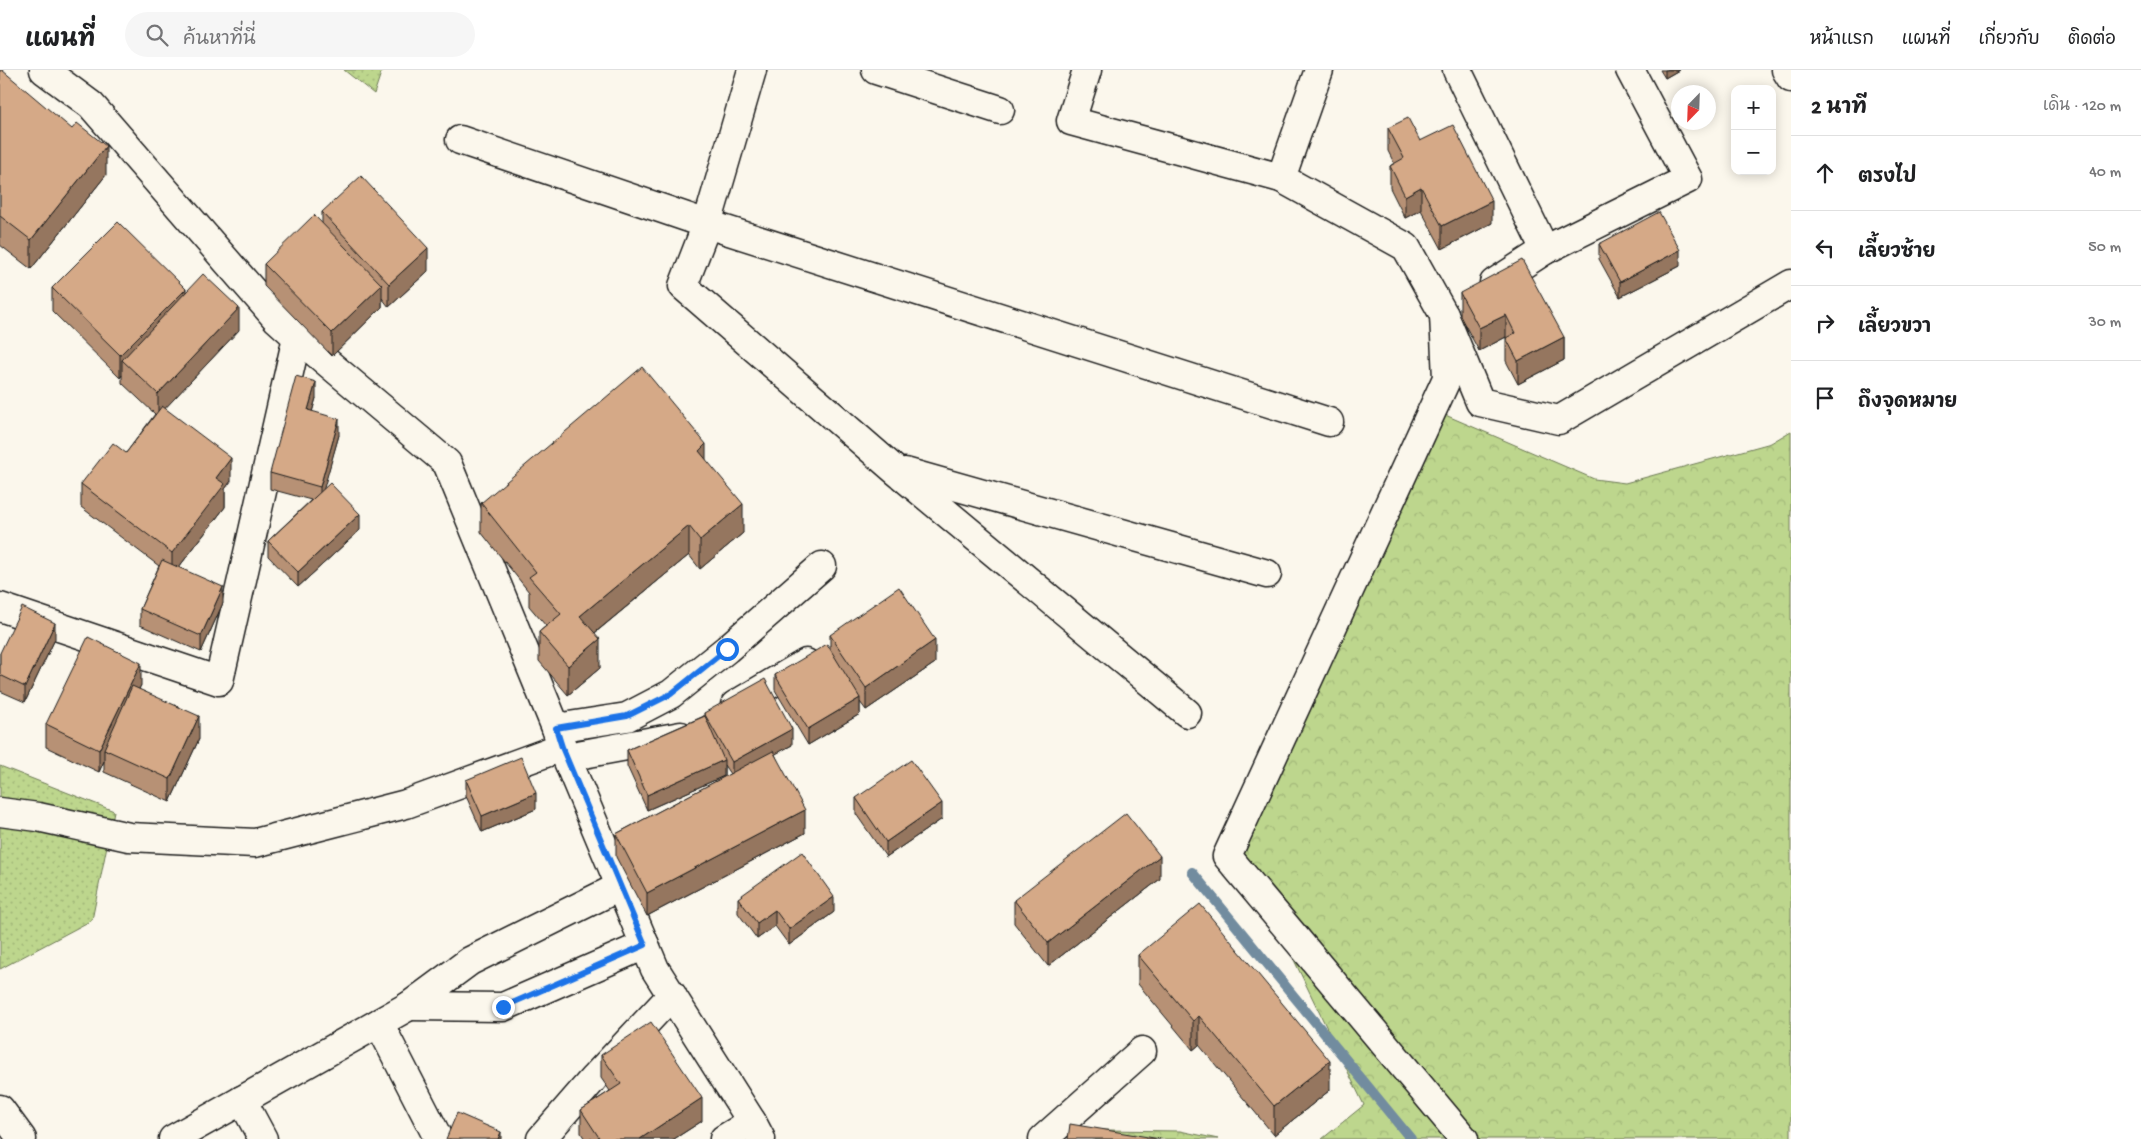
<!DOCTYPE html>
<html lang="th">
<head>
<meta charset="utf-8">
<style>
	body { margin:0; font-family:"Gochi Hand","Playpen Sans Thai",sans-serif; background:#f6f6f6; color:#202124 }
	.controls { position:absolute; right:15px; top:15px; display:grid; overflow:hidden; border-radius:10px; box-shadow:0 2px 12px #0003 }
	.controls button { width:45px; height:45px; display:grid; place-items:center; padding:0; border:0; border-bottom:1px solid #e0e0e0; background:#fff; color:#202124; font:25px sans-serif }
	.compass { position:absolute; left:1671px; top:15px; width:45px; height:45px; border-radius:50%; background:#fff; box-shadow:0 2px 12px #0003; rotate:203deg }
	.stop { position:absolute; width:15px; height:15px; margin:-11px; border:4px solid #1a73e8; border-radius:50%; background:#fff }
	.stop.end { background:#1a73e8; border-color:#fff; box-shadow:0 1px 5px #0008 }
	.list { margin:0; padding:0; list-style:none }
	h2 { display:flex; justify-content:space-between; align-items:center; height:65px; margin:0; padding:0 20px; font-size:21px }
	h2 small { font-size:16px; font-weight:400; color:#757577 }
	.list li { display:grid; grid-template-columns:32px 1fr auto; gap:15px; align-items:center; box-sizing:border-box; height:75px; padding:0 20px; border-top:1px solid #e0e0e0 }
	.list b { display:block; font-size:19px; white-space:nowrap }
	.list em { font-size:16px; font-style:normal; color:#757577 }
	.icon { flex:none; width:28px; height:28px; fill:none; stroke:currentColor; stroke-width:2; stroke-linecap:round; stroke-linejoin:round }
	.map { position:relative; flex:none; width:1791px; height:1069px; overflow:hidden }
	header { display:flex; align-items:center; gap:30px; box-sizing:border-box; height:70px; padding:0 25px; background:#fff; border-bottom:1px solid #e0e0e0 }
	header strong { font-size:24px }
	nav { display:flex; gap:28px; margin-inline-start:auto; font-size:18px }
	.search { width:350px; height:45px; background:#f6f6f6; display:flex; align-items:center; gap:12px; box-sizing:border-box; padding:0 18px; border-radius:28px; color:#757577; font-size:19px }
	main { display:flex }
	aside { flex:1; background:#fff }
	.map>svg:first-child { display:block }
	.grass { fill:url(#grass-dots); stroke:#6c7954 }
	.forest { fill:url(#forest-crowns); stroke:#6c7954 }
	.lines { fill:none; stroke-linecap:round; stroke-linejoin:round }
	.stream { stroke:#728c9f; stroke-width:10 }
	.minor-casing { stroke:#1c1c1c; stroke-width:31 }
	.minor { stroke:#fbf7ec; stroke-width:28 }
	.wall { fill:#b79174; stroke:#1c1c1c }
	.shaded-wall { fill:#95765e; stroke:#1c1c1c }
	.building { fill:#d5a987; stroke:#1c1c1c }
	.route { stroke:#1a73e8; stroke-width:6 }
</style>
</head>
<body>
<header>
<strong>แผนที่</strong>
<div class="search"><svg class="icon" aria-label="search" viewBox="0 0 24 24"><circle cx="10" cy="10" r="6"/><path d="M15 15l6 6"/></svg>ค้นหาที่นี่</div>
<nav><a>หน้าแรก</a><a>แผนที่</a><a>เกี่ยวกับ</a><a>ติดต่อ</a></nav>
</header>
<main>
<div class="map">
<svg width="1791" height="1069" viewBox="0 0 1791 1069">
	<defs>
		<pattern id="grass-dots" width="8" height="8" patternUnits="userSpaceOnUse" patternTransform="scale(1.25)"><rect width="8" height="8" fill="#bdd68d"/><path d="M2 2h.1M6 6h.1" fill="none" stroke="#a2b779" stroke-width="1.8" stroke-linecap="round"/></pattern>
		<pattern id="forest-crowns" width="20" height="18" patternUnits="userSpaceOnUse" patternTransform="scale(1.25)"><rect width="20" height="18" fill="#bdd68d"/><path d="M2 6a3 3 0 1 1 6 0M12 15a3 3 0 1 1 6 0" fill="none" stroke="#a2b779"/></pattern>
	</defs>
	<rect width="100%" height="100%" fill="#fbf7ec"/>
	<filter id="ink" filterUnits="userSpaceOnUse"><feTurbulence type="fractalNoise" baseFrequency=".02" numOctaves="2"/><feDisplacementMap in="SourceGraphic" scale="10" xChannelSelector="R" yChannelSelector="G"/><feConvolveMatrix kernelMatrix="1 2 1 2 8 2 1 2 1" color-interpolation-filters="sRGB"/></filter>
	<g filter="url(#ink)">
		<!-- grass -->
		<g class="grass">
			<path d="M344,0H382L374,24Z"/>
			<path d="M0,696L114,741L92,850L0,899Z"/>
		</g>
		<!-- forest -->
		<g class="forest">
			<path d="M1443,344L1594,409L1625,413L1771,373L1791,361V1069H1322L1364,1035L1240,778Z"/>
			<path d="M1104,1060L1180,1061L1218,1069H1094Z"/>
		</g>
		<g class="lines">
			<!-- stream -->
			<path class="stream" d="M1192,802L1411,1069"/>
			<!-- minor casing -->
			<g class="minor-casing">
				<g id="minor">
					<path d="M44,0L91,35L277,249L297,267L447,393L556,658L562,677L655,899L752,1052L761,1069"/>
					<path d="M752,0L707,154L683,216L895,400L1187,643"/>
					<path d="M876,0L1000,40"/>
					<path d="M1087,0L1071,51L1281,108L1406,177L1444,245L1480,332L1559,350L1791,214"/>
					<path d="M1457,0L1545,180"/>
					<path d="M1786,0L1791,8"/>
					<path d="M460,70L707,154L1329,352"/>
					<path d="M1281,108L1319,0"/>
					<path d="M1494,213L1545,180L1688,109L1630,0"/>
					<path d="M1444,245L1447,308L1227,786L1464,1069"/>
					<path d="M905,402L1267,504"/>
					<path d="M0,537L219,611L297,267"/>
					<path d="M735,635L806,593"/>
					<path d="M556,658L627,647L671,624L727,579L822,496"/>
					<path d="M567,687L681,666"/>
					<path d="M0,742L38,747L129,767L255,773L406,734L562,677"/>
					<path d="M621,816L470,891L409,936L503,937L645,875"/>
					<path d="M379,953L436,1064"/>
					<path d="M242,1030L263,1069"/>
					<path d="M0,1039L22,1069"/>
					<path d="M173,1069L409,936"/>
					<path d="M541,1069L594,1008L672,925"/>
					<path d="M724,1069L752,1052"/>
					<path d="M1043,1069L1142,981"/>
				</g>
			</g>
			<!-- minor -->
			<use href="#minor" class="minor"/>
		</g>
		<!-- wall -->
		<g class="wall">
			<path d="M0,0L106,105L31,199L0,175Z"/>
			<path d="M1660,0H1679L1665,8Z"/>
			<path d="M1388,58L1420,71L1492,153L1442,179L1421,140L1405,148L1390,118V96L1394,93L1388,81Z"/>
			<path d="M322,142L428,201L389,237L382,228V237L332,286L264,216V194L322,154Z"/>
			<path d="M1599,174L1680,196L1620,227L1599,189Z"/>
			<path d="M52,218L186,222L239,260L165,338L231,411L225,419V437L179,497L223,533L201,582L140,555V539L159,496L81,437V414L126,383L155,344L122,313V305L120,308L52,241Z"/>
			<path d="M1460,223L1564,267V290L1518,314L1506,291V267L1479,281L1460,246Z"/>
			<path d="M316,328L312,342L339,365L323,419L360,460L298,517L268,486V471L311,430L270,419V403Z"/>
			<path d="M706,390L743,463L700,499L689,485L595,563L600,598L568,625L539,591V562L546,556L529,536V522L481,462V433Z"/>
			<path d="M830,565L935,593L866,640L860,632V644L808,675L775,620V605L830,579Z"/>
			<path d="M55,569L25,632L0,621V583Z"/>
			<path d="M141,615L139,619L199,669L170,732L104,702V691L99,702L46,677V654Z"/>
			<path d="M704,643L792,675L775,684L805,763L647,846L616,787V764L730,704L724,695V706L647,740L627,696V680L704,646Z"/>
			<path d="M466,710L536,739L482,762L466,726Z"/>
			<path d="M856,728L942,749L886,787L856,744Z"/>
			<path d="M1160,809L1048,896L1014,853V830Z"/>
			<path d="M738,828L834,842L789,875L775,856L757,869L738,843Z"/>
			<path d="M1138,885L1330,1020L1274,1065L1199,975L1193,980L1138,914Z"/>
			<path d="M601,985L702,1051L674,1069H585L581,1063V1040L610,1021L601,1008Z"/>
		</g>
		<!-- shaded-wall -->
		<g class="shaded-wall">
			<path d="M1665,0H1679L1665,8Z"/>
			<path d="M106,76V105L31,199V170Z"/>
			<path d="M1421,117V140L1405,148V126Z"/>
			<path d="M1492,131V153L1442,179V156Z"/>
			<path d="M428,178V201L389,237V214Z"/>
			<path d="M1680,180V196L1620,227V212Z"/>
			<path d="M382,215V237L332,286V263Z"/>
			<path d="M186,219V241L122,290V305L120,308V285Z"/>
			<path d="M239,238V260L158,346V324Z"/>
			<path d="M1506,245V267L1479,281V258Z"/>
			<path d="M1564,267V290L1518,314V291Z"/>
			<path d="M316,312V328L308,356V340Z"/>
			<path d="M339,349V365L320,432V417Z"/>
			<path d="M706,374V403L699,381Z"/>
			<path d="M231,388V411L225,419V437L172,506V483L216,408Z"/>
			<path d="M743,434V463L700,499V470Z"/>
			<path d="M360,444V460L298,517V502Z"/>
			<path d="M689,456V485L580,575V546Z"/>
			<path d="M223,517V533L201,582V566Z"/>
			<path d="M55,553V569L25,632V617Z"/>
			<path d="M600,569V598L568,625V596Z"/>
			<path d="M935,570V593L866,640V618Z"/>
			<path d="M141,593V615L109,682L104,679V691L99,702V680Z"/>
			<path d="M860,628V644L808,675V659Z"/>
			<path d="M199,646V669L170,732V709Z"/>
			<path d="M792,659V675L732,708V692Z"/>
			<path d="M724,690V706L647,740V725Z"/>
			<path d="M536,723V739L482,762V746Z"/>
			<path d="M942,733V749L886,787V772Z"/>
			<path d="M805,740V763L647,846V823Z"/>
			<path d="M1160,786V809L1048,896V873Z"/>
			<path d="M834,827V842L789,875V859Z"/>
			<path d="M775,840V856L757,869V853Z"/>
			<path d="M1199,946V975L1193,980V951Z"/>
			<path d="M1330,991V1020L1274,1065V1036Z"/>
			<path d="M702,1028V1051L674,1069H640Z"/>
			<path d="M501,1062V1069H498Z"/>
		</g>
		<!-- building -->
		<g class="building">
			<path d="M0,0H2L72,59L77,53L106,76L31,170L0,146Z"/>
			<path d="M1408,48L1420,71L1453,55L1492,131L1442,156L1421,117L1405,126L1390,96L1404,88L1388,58Z"/>
			<path d="M361,106L428,178L389,214L322,142Z"/>
			<path d="M1659,142L1680,180L1620,212L1599,174Z"/>
			<path d="M314,145L382,215L332,263L264,194Z"/>
			<path d="M118,152L186,219L120,285L52,218Z"/>
			<path d="M1522,190L1564,267L1518,291L1506,268L1515,263L1506,245L1479,258L1460,223Z"/>
			<path d="M203,204L239,238L158,324L122,290Z"/>
			<path d="M642,297L706,374L699,381L743,434L700,470L689,456L580,546L600,569L568,596L539,562L561,544L529,507L536,502L481,433Z"/>
			<path d="M296,306L316,312L308,340L339,349L320,417L270,403Z"/>
			<path d="M162,336L231,388L216,408L225,414L172,483L81,414L113,373L126,383Z"/>
			<path d="M330,413L360,444L298,502L268,471Z"/>
			<path d="M162,490L223,517L201,566L140,539Z"/>
			<path d="M899,517L935,570L866,618L830,565Z"/>
			<path d="M22,537L55,553L25,617L0,605V583Z"/>
			<path d="M88,567L141,593L99,680L46,654Z"/>
			<path d="M827,574L860,628L808,659L775,605Z"/>
			<path d="M765,609L792,659L732,692L704,643Z"/>
			<path d="M132,616L199,646L170,709L104,679Z"/>
			<path d="M705,646L724,690L647,725L627,680Z"/>
			<path d="M773,681L805,740L647,823L616,764Z"/>
			<path d="M521,687L536,723L482,746L466,710Z"/>
			<path d="M911,690L942,733L886,772L856,728Z"/>
			<path d="M1126,743L1160,786L1048,873L1014,830Z"/>
			<path d="M802,782L834,827L789,859L775,840L757,853L738,828Z"/>
			<path d="M1200,834L1330,991L1274,1036L1199,946L1193,951L1138,885Z"/>
			<path d="M651,952L702,1028L640,1069H600L581,1040L621,1014L601,985Z"/>
			<path d="M457,1043L501,1062L498,1069H446Z"/>
			<path d="M1070,1054L1160,1069H1068Z"/>
		</g>
	</g>
	<g class="lines" filter="url(#ink)">
		<!-- route -->
		<path class="route" d="M503,937L645,875L562,677L556,658L627,646L671,624L727,579"/>
	</g>
</svg>
<div class="controls">
<button>+</button>
<button>−</button>
</div>
<svg class="compass" viewBox="-18 -18 36 36"><path d="M0-13l5 13h-10z" fill="#e53935"/><path d="M0 13l5-13h-10z" fill="#757577"/></svg>
<div class="stop" style="left:727px;top:579px"></div>
<div class="stop end" style="left:503px;top:937px"></div>
</div>
<aside>
<h2>2 นาที<small>เดิน · 120 m</small></h2>
<ul class="list">
<li><svg class="icon" aria-label="ahead" viewBox="0 0 24 24"><path d="M12 20V5M6 11l6-6 6 6"/></svg><div><b>ตรงไป</b></div><em>40 m</em></li>
<li><svg class="icon" aria-label="left" viewBox="0 0 24 24"><path d="M17 20v-9H6M10 6l-5 5 5 5"/></svg><div><b>เลี้ยวซ้าย</b></div><em>50 m</em></li>
<li><svg class="icon" aria-label="right" viewBox="0 0 24 24"><path d="M7 20v-9h11M14 6l5 5-5 5"/></svg><div><b>เลี้ยวขวา</b></div><em>30 m</em></li>
<li><svg class="icon" aria-label="arrive" viewBox="0 0 24 24"><path d="M6 21V4h12l-3 4 3 4H6"/></svg><div><b>ถึงจุดหมาย</b></div></li>
</ul>
</aside>
</main>
</body>
</html>
